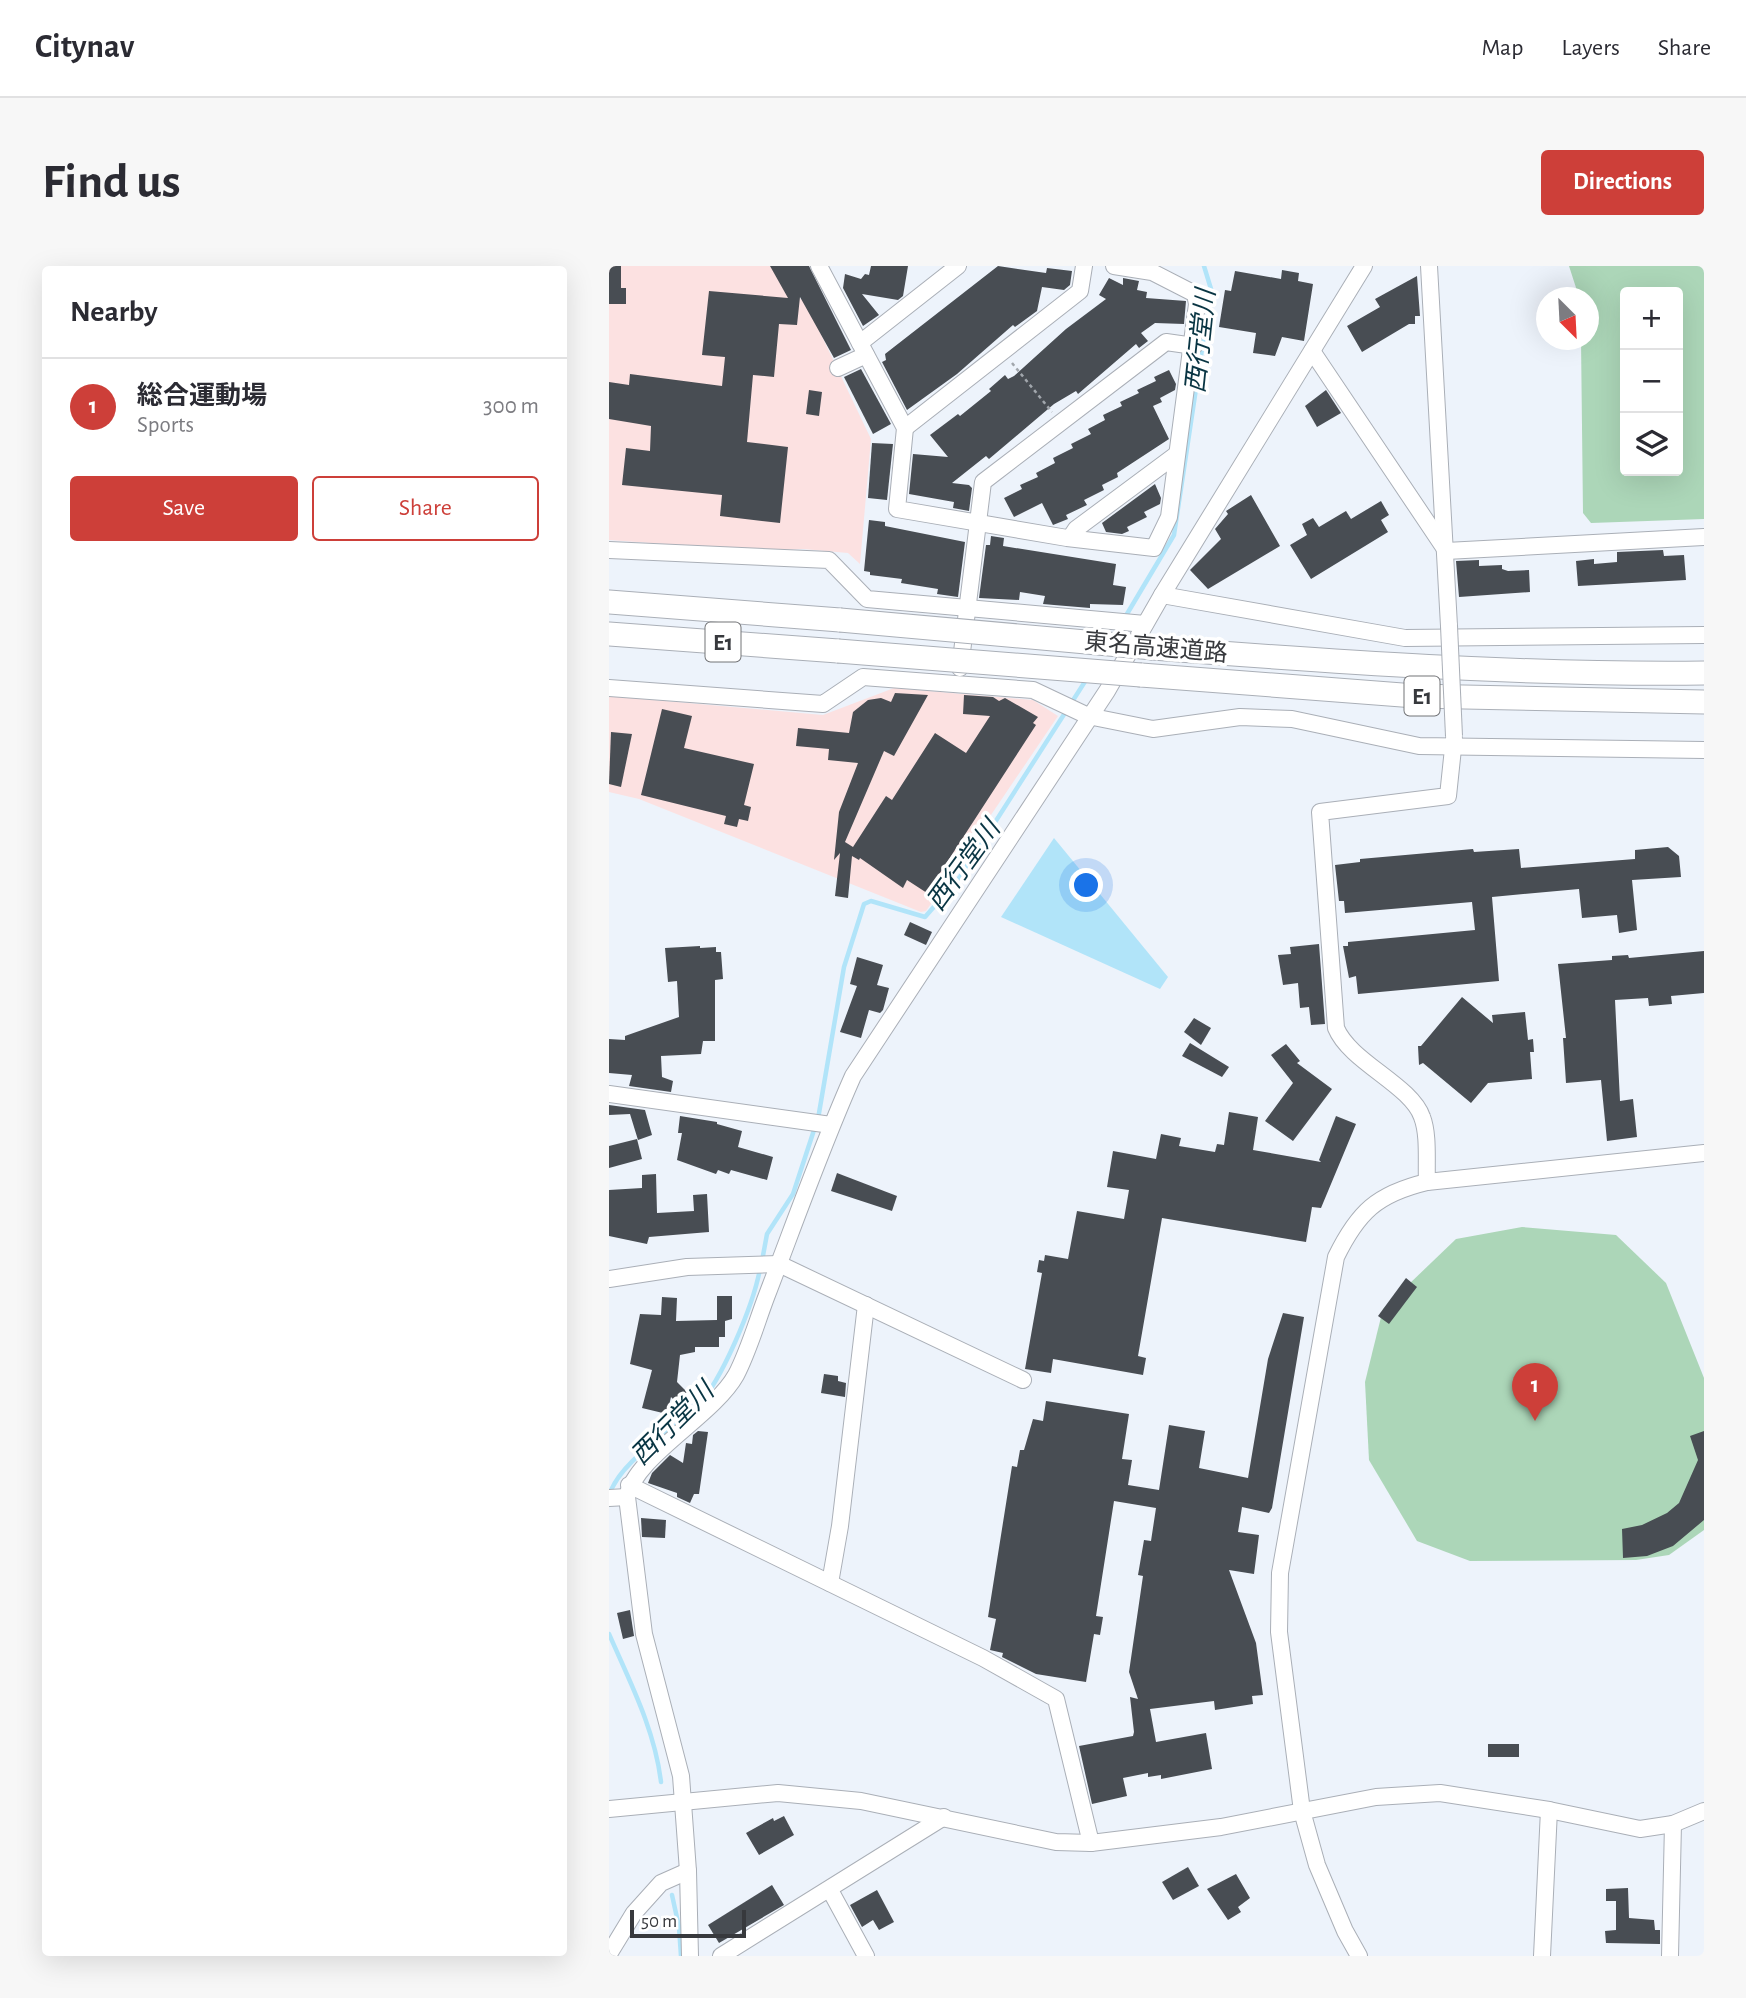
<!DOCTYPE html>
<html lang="en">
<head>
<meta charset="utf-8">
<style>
	body { margin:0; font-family:"Alegreya Sans","Noto Sans JP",sans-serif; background:#f7f7f7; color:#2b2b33 }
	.controls { position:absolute; right:21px; top:21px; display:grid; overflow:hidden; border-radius:7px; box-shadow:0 7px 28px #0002 }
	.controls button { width:63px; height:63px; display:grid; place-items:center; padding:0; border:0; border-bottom:2px solid #e1e1e2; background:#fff; color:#2b2b33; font:35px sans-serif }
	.compass { position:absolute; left:927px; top:21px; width:63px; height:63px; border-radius:50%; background:#fff; box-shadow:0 7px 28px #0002; rotate:156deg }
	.scale { position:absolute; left:21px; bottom:18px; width:116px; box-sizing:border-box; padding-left:7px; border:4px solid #37393d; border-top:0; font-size:19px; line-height:24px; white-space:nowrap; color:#37393d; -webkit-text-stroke:5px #fff; paint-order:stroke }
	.you { position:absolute; left:478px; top:620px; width:24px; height:24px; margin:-18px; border:5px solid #fff; border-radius:50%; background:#1a73e8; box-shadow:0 0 0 10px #1a73e833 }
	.badge { display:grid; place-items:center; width:46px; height:46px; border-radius:50%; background:#cd3f39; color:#fff; font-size:23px; font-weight:700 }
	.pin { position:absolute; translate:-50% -58px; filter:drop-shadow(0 2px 4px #0008) }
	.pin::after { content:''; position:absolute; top:37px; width:24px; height:21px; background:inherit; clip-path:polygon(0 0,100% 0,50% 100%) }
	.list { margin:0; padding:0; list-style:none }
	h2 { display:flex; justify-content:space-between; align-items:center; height:91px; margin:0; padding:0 28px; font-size:30px }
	h2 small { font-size:23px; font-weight:400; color:#7c7c81 }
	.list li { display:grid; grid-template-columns:46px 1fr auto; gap:21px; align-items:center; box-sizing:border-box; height:98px; padding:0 28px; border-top:2px solid #e1e1e2 }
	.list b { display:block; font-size:26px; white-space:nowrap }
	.list p { margin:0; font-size:23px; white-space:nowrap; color:#7c7c81 }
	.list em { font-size:23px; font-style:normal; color:#7c7c81 }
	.actions { display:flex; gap:14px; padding:21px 28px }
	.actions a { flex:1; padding:16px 0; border:2px solid #cd3f39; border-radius:7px; text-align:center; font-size:24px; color:#cd3f39 }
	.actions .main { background:#cd3f39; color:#fff }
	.icon { flex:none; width:38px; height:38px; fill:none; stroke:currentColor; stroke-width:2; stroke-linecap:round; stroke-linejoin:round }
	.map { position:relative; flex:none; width:1095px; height:1690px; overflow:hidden; border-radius:7px }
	header { display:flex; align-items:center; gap:42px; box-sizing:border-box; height:98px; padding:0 35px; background:#fff; border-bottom:2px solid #e1e1e2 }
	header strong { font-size:33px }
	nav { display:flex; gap:38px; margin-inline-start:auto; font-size:24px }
	.intro { display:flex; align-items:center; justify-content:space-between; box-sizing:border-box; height:168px; padding:0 42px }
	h1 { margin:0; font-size:49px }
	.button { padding:18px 32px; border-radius:7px; background:#cd3f39; color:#fff; font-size:24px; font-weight:700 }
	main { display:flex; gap:42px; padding:0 42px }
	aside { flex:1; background:#fff; border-radius:7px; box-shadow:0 7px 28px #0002 }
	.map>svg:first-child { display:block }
	.industrial { fill:#fce1e1 }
	.green { fill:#acd6b8; fill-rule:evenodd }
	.water { fill:#b1e4f9 }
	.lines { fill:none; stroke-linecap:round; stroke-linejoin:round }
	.stream { stroke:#b1e4f9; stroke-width:4.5 }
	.building { fill:#484d53 }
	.minor-casing { stroke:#aaafb7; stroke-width:18 }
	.highway-casing { stroke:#aaafb7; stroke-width:25 }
	.path { stroke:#a1a6ac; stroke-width:2.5; stroke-dasharray:3.5 3.5; stroke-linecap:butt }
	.minor { stroke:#fff; stroke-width:16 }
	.highway { stroke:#fff; stroke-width:23 }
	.minor-bridge-casing { stroke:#aaafb7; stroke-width:18; stroke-linecap:butt }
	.highway-bridge-casing { stroke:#aaafb7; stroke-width:25; stroke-linecap:butt }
	.minor-bridge { stroke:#fff; stroke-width:16 }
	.highway-bridge { stroke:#fff; stroke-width:23 }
	.labels { text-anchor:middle; stroke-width:7; stroke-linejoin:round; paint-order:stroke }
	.shield { fill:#fff; stroke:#737477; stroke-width:2 }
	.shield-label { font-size:23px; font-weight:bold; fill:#37393d }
	.street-label { font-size:24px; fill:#37393d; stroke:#fff }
	.water-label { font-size:26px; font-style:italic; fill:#093543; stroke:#fff }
</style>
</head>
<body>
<header>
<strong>Citynav</strong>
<nav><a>Map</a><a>Layers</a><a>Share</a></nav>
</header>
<div class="intro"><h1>Find us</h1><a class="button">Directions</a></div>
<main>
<aside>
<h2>Nearby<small></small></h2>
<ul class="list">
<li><span class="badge">1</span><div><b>総合運動場</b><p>Sports</p></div><em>300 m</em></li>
</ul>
<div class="actions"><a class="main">Save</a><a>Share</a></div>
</aside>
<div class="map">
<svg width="1095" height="1690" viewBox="0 0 1095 1690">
	<rect width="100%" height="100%" fill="#edf3fb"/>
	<!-- industrial -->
	<g class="industrial">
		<path d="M0,0H165L177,23L197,37L262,173L251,298L239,287L194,283L154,285L0,274Z"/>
		<path d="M285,422L424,434L449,450L317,645L312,646L30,533L0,526V430L214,449Z"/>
	</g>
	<!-- green -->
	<g class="green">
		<path d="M960,0H1095V253L982,257L974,247L972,74H979V32L970,31ZM1016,26H1069V205H1016Z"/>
		<path d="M913,961L1007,969L1057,1017L1095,1112V1264L1060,1289L1027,1294L861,1295L808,1275L760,1194L756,1116L774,1043L847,973Z"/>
	</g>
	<!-- water -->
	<path class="water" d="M445,572L559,711L551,723L392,651Z"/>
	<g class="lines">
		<!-- stream -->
		<g class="stream">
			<path d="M515,353L565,269L602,23L595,0"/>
			<path d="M209,853L235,701L255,638L262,635L316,651L351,611L477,414"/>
			<path d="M153,995L158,968L184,928L206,861"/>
			<path d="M0,1229C14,1191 61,1169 88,1141C113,1114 144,1040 151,1003"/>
			<path d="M0,1368C21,1416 46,1464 52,1516"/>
			<path d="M63,1629L70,1661L72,1690"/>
		</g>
	</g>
	<!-- building -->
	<g class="building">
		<path d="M0,0H12V22H17V38H0Z"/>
		<path d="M161,0H200L242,84L225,92L191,31L188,59L170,58L165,111L144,109L138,176L179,181L171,257L111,250L113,229L13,219L17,182L41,185L42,160L0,153V116L20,119L21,108L113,120L116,91L93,89L100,25L179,32Z"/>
		<path d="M262,0H299L294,30L289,34L253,28L270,49L254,60L234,22L236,8L252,13L256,8L260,9Z"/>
		<path d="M389,0L437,7L438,2L463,5L461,19L455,24L433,21L428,45L406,61L404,59L348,108L298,144L273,96L277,94L276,88Z"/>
		<path d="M673,4L690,7L689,15L704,18L695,75L673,71L666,90L644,87L647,67L610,61L616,24L622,25L626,5L672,13Z"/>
		<path d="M808,10L811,50H806V58H800L753,86L738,60L771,41L766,33Z"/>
		<path d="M500,12L514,19V12L530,15L528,24L538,26L537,32L577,35L575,58L546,57L532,67L539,75L530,82L527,78L469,128L467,125L445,138L380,193L377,190L343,217L360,219L363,222L360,245L344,242L345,236L300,228L304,188L339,191L321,169L349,148L351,150L382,125L380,123L396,109L399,113L405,110L457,63L497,33L490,29Z"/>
		<path d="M252,103L282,158L264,168L235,111Z"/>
		<path d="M560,104L567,118L566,124L551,132L553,136L544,140L560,173L508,207L509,211L493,219L495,224L475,234L478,239L457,249L459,253L444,259L433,237L405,251L395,232L413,223L411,219L429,211L427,207L446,197L444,192L464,182L462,178L482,168L479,163L496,154L494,149L513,140L511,136L530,127L528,124L547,115L545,111Z"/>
		<path d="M200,124L213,126L210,150L197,148Z"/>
		<path d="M717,124L732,147L708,161L696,140Z"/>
		<path d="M263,177L284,178L278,234L259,232Z"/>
		<path d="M546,218L552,232L551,238L535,246L538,251L518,261L520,265L513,268L497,266L493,257Z"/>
		<path d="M642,229L671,280L599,323L581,304L612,273L606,263L619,248L617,245Z"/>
		<path d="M772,235L780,249L772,254L779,266L702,313L681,279L698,269L693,258L704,252L710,261L737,245L742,253Z"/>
		<path d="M260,254L276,256V260L356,276L349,331L328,328L329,323L292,317L293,313L261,309V306L255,305Z"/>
		<path d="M382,270L395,272L394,280L507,298L504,319L517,321L514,339L481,338V342L445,339L434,338L436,330L411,326L410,334L370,332L377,279H381Z"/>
		<path d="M1054,284L1055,290L1075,289L1077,314L969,320L967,295L985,293V298L1008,296V286Z"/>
		<path d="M870,294V300L893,299V303L899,305L920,304L921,326L850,331L847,295Z"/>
		<path d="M286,427L319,429L285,490L275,485L236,576L244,581L277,530L283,534L326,467L357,487L381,450L354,448L355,429L384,431L390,435L396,432L429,451L424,457L427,459L318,627L298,614L294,622L251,592L250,594L243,590L239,632L226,630L231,587L225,594L230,546L249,497L219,494L220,483L187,480L189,462L240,467L244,446L259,434L272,432L282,436Z"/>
		<path d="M53,443L83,450L75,482L145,498L135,539L142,541L139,555L130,553L128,561L115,558L117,550L32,529Z"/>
		<path d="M2,466L23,468L12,521L0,518Z"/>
		<path d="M1059,581L1070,590L1072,611L1023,614L1028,664L1010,667L1008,649L973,652L970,623L883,631L890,715L749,728L747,710L740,712L734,680H739V676L866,664L863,636L736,647L735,635H730L726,599L751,596V593L864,583L865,586L910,583L912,602L1026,593V584Z"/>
		<path d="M301,656L323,666L317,679L295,669Z"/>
		<path d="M710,678L716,758L702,759L700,741L691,742L689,717L674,719L669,689L682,688L681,681Z"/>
		<path d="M91,680V682L107,681V686H112L114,713L106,714V775H94L92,788L52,790L53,811L64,815L62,826L20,820L23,809L0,807V773L16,774V770L70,751L68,715L59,716L56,682Z"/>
		<path d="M1095,685V727L1062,730L1063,738L1040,740L1039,732L1006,734L1011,835L1024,833L1028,871L998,875L992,814L957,817L954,772H957L949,698L1003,694V690L1019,689L1020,692Z"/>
		<path d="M248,691L274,699L268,719L280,722L274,744L271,747L260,744L252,772L231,766L248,720L241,718Z"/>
		<path d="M853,731L884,757L883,749L916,746L919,774L924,773L925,786H921L923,813L879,817L862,837L814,797L810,799L809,780H812Z"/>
		<path d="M585,752L602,762L592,779L575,766Z"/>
		<path d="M581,777L620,801L613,811L573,790Z"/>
		<path d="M677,778L691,795L688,797L723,823L684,875L656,855L684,817L662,789Z"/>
		<path d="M0,839L36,844L43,869L29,874L21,848L0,849Z"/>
		<path d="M620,846L649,851L644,884L712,896L710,894L727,850L747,858L712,942L703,941L697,976L553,952L529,1090L537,1092L534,1109L444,1093L442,1107L416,1103L433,1007L428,1006L430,994L435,995L436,989L459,993L468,945L515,953L520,924L498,921L504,885L547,893L552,868L572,872L570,880L606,886L608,878L615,879Z"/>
		<path d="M71,850L108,856V858L133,865L129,881L164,891L158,914L122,904L120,908L109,904L107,908L68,894L73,867H69Z"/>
		<path d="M28,873L33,893L0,902V880Z"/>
		<path d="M228,907L288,930L283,945L222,925Z"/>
		<path d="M47,908L48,947L85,945L84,929L98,928L100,966L40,971L38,978L0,970V924L33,922V909Z"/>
		<path d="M797,1012L808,1021L780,1058L769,1050Z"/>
		<path d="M108,1030H123V1053L116,1055V1071H110V1081H86V1086L71,1089L68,1116L80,1128L70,1139L62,1131L58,1148L33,1142L43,1104L21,1098L31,1048L52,1049L53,1031L68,1032L67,1055L108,1054Z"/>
		<path d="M674,1047L695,1051L663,1242L660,1247L633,1241L629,1266L650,1269L645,1308L620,1304L647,1377L654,1429L643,1430L644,1438L606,1444L605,1435L541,1443L547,1476L597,1467L603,1503L552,1513V1509L539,1511V1507L514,1512L518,1530L483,1538L470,1480L524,1470L525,1466L521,1431L529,1433L520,1406L534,1310L529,1309L535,1274L542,1275L547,1242L505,1235L487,1350L494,1351L491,1369L485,1368L477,1416L427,1408L393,1391L394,1387L381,1384L387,1353L379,1351L403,1200L408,1201L411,1184H415L424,1153L434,1155L437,1135L520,1148L513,1193L523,1194L519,1219L550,1224L560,1159L596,1165L590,1202L639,1212L659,1093Z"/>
		<path d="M215,1108L229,1110V1115L237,1117L236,1131L212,1127Z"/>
		<path d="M89,1165L99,1166L90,1228H85L81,1237L68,1231V1227L39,1217L43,1207L61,1189L74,1197L77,1177L83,1178L84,1169Z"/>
		<path d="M1095,1165V1254L1064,1280L1038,1290L1014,1292L1013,1263L1033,1259L1058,1247L1070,1237L1089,1194L1081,1170Z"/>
		<path d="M32,1252L57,1254L56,1272L33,1271Z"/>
		<path d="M21,1344L25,1370L14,1373L8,1347Z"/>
		<rect x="879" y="1478" width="31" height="13"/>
		<path d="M175,1550L185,1569L150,1589L137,1567L164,1552L165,1555Z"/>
		<path d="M579,1601L590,1620L564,1634L553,1616Z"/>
		<path d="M627,1608L641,1632L629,1641L632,1646L619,1654L598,1623Z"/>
		<path d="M163,1619L175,1639L110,1677L99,1659Z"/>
		<path d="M1019,1622L1020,1652L1045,1654L1046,1664H1051V1678L997,1677L996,1665L1007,1664V1635H997V1623Z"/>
		<path d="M268,1624L285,1656L270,1664L264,1654L253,1661L241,1639Z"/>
	</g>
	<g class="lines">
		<!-- minor casing -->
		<g class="minor-casing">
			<g id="minor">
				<path d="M210,0L296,162L288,243L458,272L545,282L560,251L588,38L586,28L543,6L505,0"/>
				<path d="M820,0L840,360"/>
				<path d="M251,77L349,0"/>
				<path d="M703,85L836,283"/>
				<path d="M229,102L257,89"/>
				<path d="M296,162L471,25L475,0"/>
				<path d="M461,272L467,263L568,188"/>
				<path d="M0,284L220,294L258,333L536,358"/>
				<path d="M837,285L1095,271"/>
				<path d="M553,329L796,372L1095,369"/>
				<path d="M351,402L374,216L557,76L585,80"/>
				<path d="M0,422L214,438L254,411L424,424L479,450L544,463L631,451L683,453L810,480L1095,484"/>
				<path d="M0,828L222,859"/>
				<path d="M818,916C817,896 820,869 813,851C802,819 741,796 727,762L711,546L839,530L845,473"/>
				<path d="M0,1013L78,1001L170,998L414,1114"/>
				<path d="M20,1219L374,1392L447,1433L482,1577"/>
				<path d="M0,1232L18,1231"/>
				<path d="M221,1317L231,1260L257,1039"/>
				<path d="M0,1543L169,1527L252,1535L447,1576L482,1577L612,1561L767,1531L831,1527L940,1544L1031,1563L1064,1558L1095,1545"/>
				<path d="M221,1624L257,1690"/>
				<path d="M0,1688L25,1647L52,1617L79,1605"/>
				<path d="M81,1690L79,1605L72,1510L35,1368L18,1231C26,1190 104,1150 127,1109C140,1084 148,1055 158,1029C186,956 212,882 244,810L498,425L553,329L755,0"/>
				<path d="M112,1690L335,1551"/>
				<path d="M750,1690L736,1665L708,1599L693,1545L670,1366L671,1307L727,991C749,946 768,928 818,916L1095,887"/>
				<path d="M933,1690L940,1544"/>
				<path d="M1061,1690L1064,1558"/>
			</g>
		</g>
		<!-- highway casing -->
		<g class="highway-casing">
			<g id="highway">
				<path d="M0,336L231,354"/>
				<path d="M0,368L229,385"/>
				<path d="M544,382C727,396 912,409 1095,407"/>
				<path d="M532,409L806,430L1095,436"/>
			</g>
		</g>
		<!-- path -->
		<path class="path" d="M403,97L443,146"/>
		<!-- minor -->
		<use href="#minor" class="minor"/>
		<!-- highway -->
		<use href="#highway" class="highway"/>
		<!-- minor-bridge casing -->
		<g class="minor-bridge-casing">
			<path id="minor-bridge" d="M840,360L845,470"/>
		</g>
		<!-- highway-bridge casing -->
		<g class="highway-bridge-casing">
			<g id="highway-bridge">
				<path d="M231,354L544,382"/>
				<path d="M229,385L532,409"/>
			</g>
		</g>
		<!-- minor-bridge -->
		<use href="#minor-bridge" class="minor-bridge"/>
		<!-- highway-bridge -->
		<use href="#highway-bridge" class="highway-bridge"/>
	</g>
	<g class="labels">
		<!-- shield labels -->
		<g class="shield">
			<rect x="96.5" y="356.5" width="35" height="39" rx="5"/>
			<rect x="795.5" y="410.5" width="35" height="39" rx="5"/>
		</g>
		<g class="shield-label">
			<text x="114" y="384">E1</text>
			<text x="813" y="438">E1</text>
		</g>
		<!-- street labels -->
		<g class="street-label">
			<text transform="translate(547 381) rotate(5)" y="8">東名高速道路</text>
		</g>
		<!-- water labels -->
		<g class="water-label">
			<text transform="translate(591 75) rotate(-84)" y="9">西行堂川</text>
			<text transform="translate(354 599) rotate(-54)" y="9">西行堂川</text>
			<text transform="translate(63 1157) rotate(-45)" y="9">西行堂川</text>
		</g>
	</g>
</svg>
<div class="controls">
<button>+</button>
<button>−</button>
<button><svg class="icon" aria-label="layers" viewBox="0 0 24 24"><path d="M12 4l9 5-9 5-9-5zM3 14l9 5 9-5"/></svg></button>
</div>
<svg class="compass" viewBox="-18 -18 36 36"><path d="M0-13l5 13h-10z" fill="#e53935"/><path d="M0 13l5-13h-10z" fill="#7c7c81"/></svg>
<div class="scale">50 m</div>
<div class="you"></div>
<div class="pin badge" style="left:926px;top:1155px">1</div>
</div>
</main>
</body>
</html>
